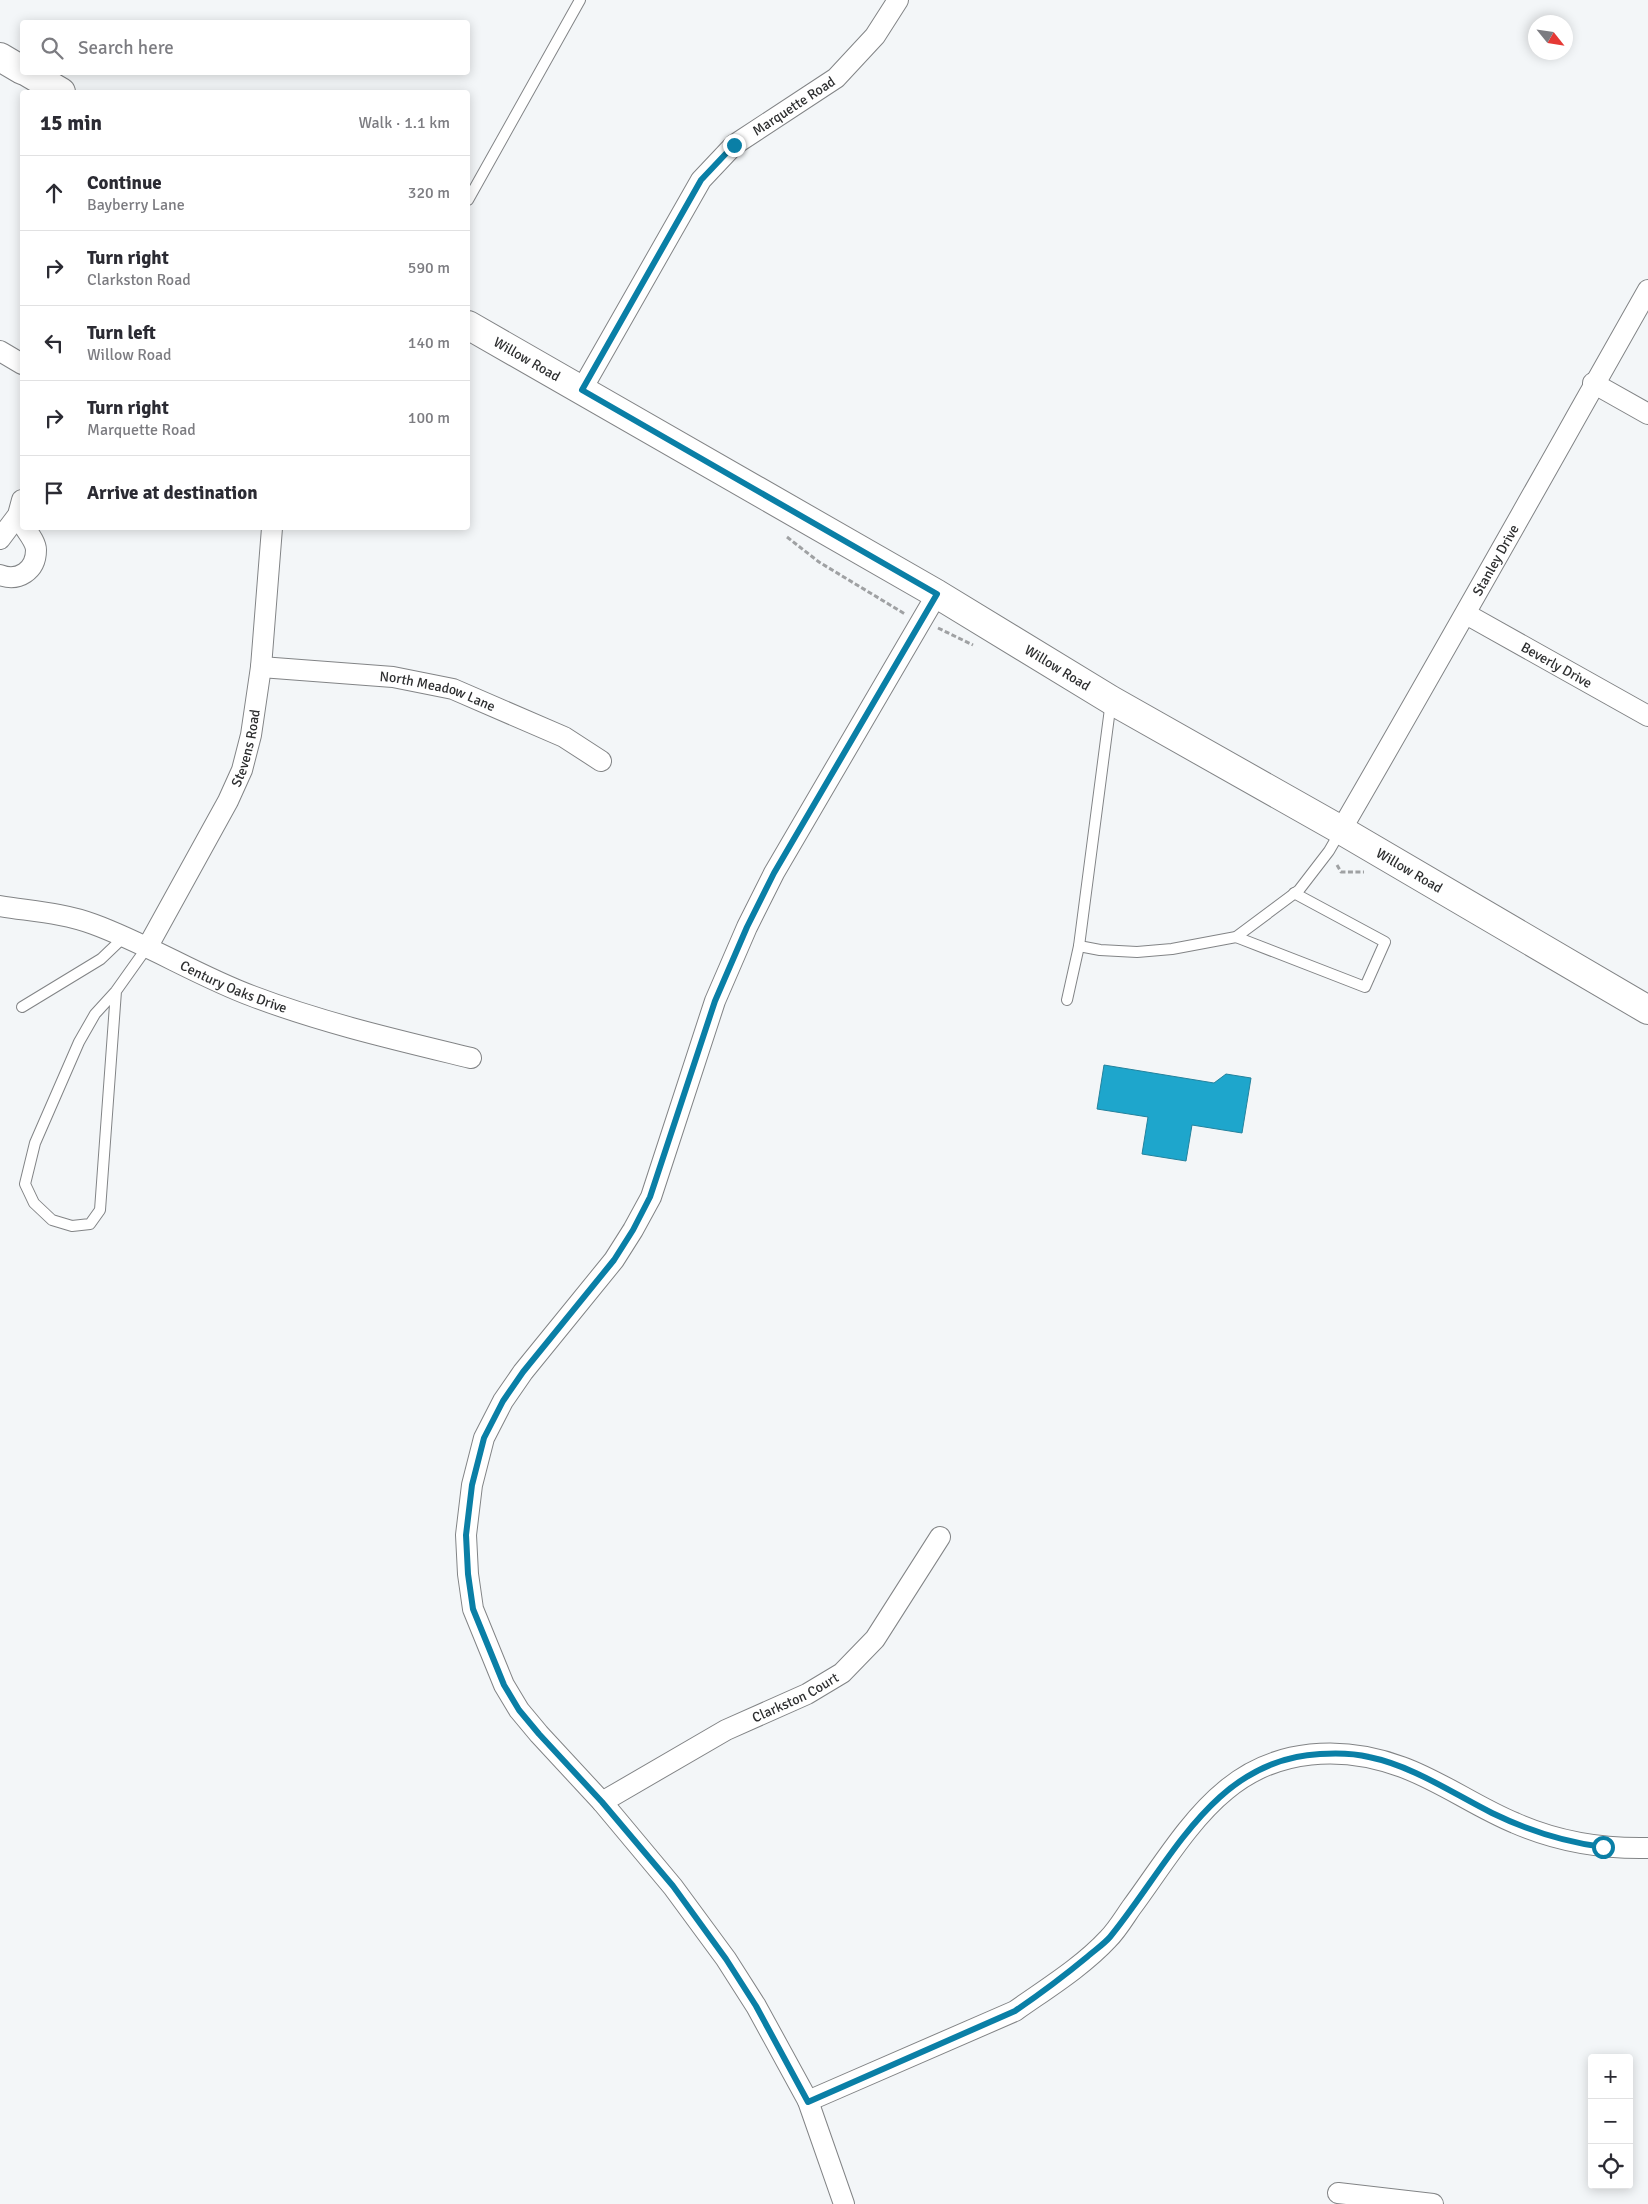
<!DOCTYPE html>
<html lang="en">
<head>
<meta charset="utf-8">
<style>
	body { margin:0; font-family:Signika,sans-serif; background:#f2f2f3; color:#2b2b33 }
	.controls { position:absolute; right:15px; bottom:15px; display:grid; overflow:hidden; border-radius:5px; box-shadow:0 2px 12px #0003 }
	.controls button { width:45px; height:45px; display:grid; place-items:center; padding:0; border:0; border-bottom:1px solid #e1e1e2; background:#fff; color:#2b2b33; font:25px sans-serif }
	.compass { position:absolute; left:1528px; top:15px; width:45px; height:45px; border-radius:50%; background:#fff; box-shadow:0 2px 12px #0003; rotate:120deg }
	.stop { position:absolute; width:15px; height:15px; margin:-11px; border:4px solid #0a7fa6; border-radius:50%; background:#fff }
	.stop.end { background:#0a7fa6; border-color:#fff; box-shadow:0 1px 5px #0008 }
	.list { margin:0; padding:0; list-style:none }
	h2 { display:flex; justify-content:space-between; align-items:center; height:65px; margin:0; padding:0 20px; font-size:21px }
	h2 small { font-size:16px; font-weight:400; color:#7c7c81 }
	.list li { display:grid; grid-template-columns:32px 1fr auto; gap:15px; align-items:center; box-sizing:border-box; height:75px; padding:0 20px; border-top:1px solid #e1e1e2 }
	.list b { display:block; font-size:19px; white-space:nowrap }
	.list p { margin:0; font-size:16px; white-space:nowrap; color:#7c7c81 }
	.list em { font-size:16px; font-style:normal; color:#7c7c81 }
	.icon { flex:none; width:28px; height:28px; fill:none; stroke:currentColor; stroke-width:2; stroke-linecap:round; stroke-linejoin:round }
	.map { position:relative; flex:none; width:1648px; height:2204px; overflow:hidden }
	.search { position:absolute; background:#fff; box-shadow:0 2px 12px #0003; left:20px; top:20px; width:450px; height:55px; display:flex; align-items:center; gap:12px; box-sizing:border-box; padding:0 18px; border-radius:5px; color:#7c7c81; font-size:19px }
	.panel { position:absolute; background:#fff; box-shadow:0 2px 12px #0003; left:20px; top:90px; width:450px; height:440px; border-radius:5px }
	.map>svg:first-child { display:block }
	.water { fill:#1ea6cc; stroke:#23829d }
	.lines { fill:none; stroke-linecap:round; stroke-linejoin:round }
	.lane-casing { stroke:#828486; stroke-width:12 }
	.street-casing { stroke:#828486; stroke-width:22 }
	.secondary-casing { stroke:#828486; stroke-width:30 }
	.path { stroke:#9fa1a3; stroke-width:3; stroke-dasharray:5 2.5; stroke-linecap:butt }
	.lane { stroke:#fff; stroke-width:10 }
	.street { stroke:#fff; stroke-width:20 }
	.secondary { stroke:#fff; stroke-width:28 }
	.route { stroke:#0a7fa6; stroke-width:6 }
	.labels { text-anchor:middle; stroke-width:5; stroke-linejoin:round; paint-order:stroke }
	.street-label { font-size:14px; fill:#2e2f30; stroke:#f3f6f8 }
</style>
</head>
<body>
<div class="map">
<svg width="1648" height="2204" viewBox="0 0 1648 2204">
	<rect width="100%" height="100%" fill="#f3f6f8"/>
	<!-- water -->
	<path class="water" d="M1104,1065L1214,1083L1226,1074L1251,1078L1242,1133L1192,1125L1186,1161L1142,1154L1148,1117L1097,1109Z"/>
	<g class="lines">
		<!-- lane casing -->
		<g class="lane-casing">
			<g id="lane">
				<path d="M468,200L580,0"/>
				<path d="M1236,937L1365,987L1385,942L1294,893"/>
				<path d="M1079,946L1100,950L1137,952L1172,949L1236,937L1299,890L1329,851L1340,832"/>
				<path d="M116,991L100,1210L90,1224L72,1226L52,1220L34,1203L25,1184L35,1143L79,1042L95,1014L116,991L148,946"/>
				<path d="M1067,1000L1079,946L1111,701"/>
				<path d="M22,1007L101,959L124,937"/>
			</g>
		</g>
		<!-- street casing -->
		<g class="street-casing">
			<g id="street">
				<path d="M0,351L22,364"/>
				<path d="M1593,383L1648,414"/>
				<path id="s1" d="M582,389L701,180L734,145L836,78L875,36L898,0"/>
				<path d="M0,539L18,515L22,500"/>
				<path d="M0,575C18,582 36,571 36,550C36,543 29,534 25,528"/>
				<path id="s2" d="M1466,614L1648,716"/>
				<path id="s3" d="M261,667L393,677L453,689L564,737L601,761"/>
				<path id="s4" d="M1341,830C1445,651 1546,470 1648,290"/>
				<path id="s5" d="M0,906C30,911 64,913 93,924C148,944 198,976 252,996C323,1023 397,1040 471,1058"/>
				<path id="s6" d="M148,946L228,801L242,770L251,735L261,667L272,528"/>
				<path id="s7" d="M602,1802L726,1730L807,1694L842,1673L875,1639L940,1537"/>
				<path d="M808,2101L1015,2011C1046,1989 1082,1967 1108,1939C1117,1930 1124,1918 1131,1908C1160,1869 1189,1820 1226,1790C1276,1748 1343,1745 1402,1767C1441,1781 1476,1807 1515,1823C1558,1842 1601,1849 1648,1848"/>
				<path d="M1338,2193L1433,2204"/>
				<path d="M844,2204L808,2101L756,2006L726,1959L673,1887L602,1802L539,1734L519,1710L504,1685L473,1609L468,1574L466,1535L472,1485L484,1438L503,1401L523,1372L614,1260L633,1230L651,1197L715,1001L747,927L774,873L937,594"/>
			</g>
		</g>
		<!-- secondary casing -->
		<g class="secondary-casing">
			<g id="secondary">
				<path d="M0,57L22,70"/>
				<path d="M27,72L61,92"/>
				<path id="s8" d="M468,325L937,594L1111,700L1341,830L1648,1010"/>
			</g>
		</g>
		<!-- path -->
		<g class="path">
			<path d="M787,537L819,562L905,614"/>
			<path d="M938,628L973,645"/>
			<path d="M1337,865L1341,872H1364"/>
		</g>
		<!-- lane -->
		<use href="#lane" class="lane"/>
		<!-- street -->
		<use href="#street" class="street"/>
		<!-- secondary -->
		<use href="#secondary" class="secondary"/>
	</g>
	<g class="lines">
		<!-- route -->
		<path class="route" d="M734,145L701,180L582,390L937,594L774,873L747,927L715,1001L650,1197L633,1230L614,1260L523,1372L503,1401L484,1438L472,1485L466,1535L468,1574L473,1609L504,1685L519,1710L539,1734L602,1802L673,1886L726,1959L756,2006L808,2102L1015,2011C1040,1994 1064,1976 1087,1957C1095,1950 1104,1944 1110,1937C1170,1864 1213,1759 1320,1754C1336,1753 1353,1753 1369,1757C1413,1766 1452,1793 1492,1813C1527,1830 1564,1842 1603,1847"/>
	</g>
	<g class="labels">
		<!-- street labels -->
		<g class="street-label">
			<text dy="5" stroke="none"><textPath href="#s1" startOffset="360">Marquette Road</textPath></text>
			<text dy="5" stroke="none"><textPath href="#s8" startOffset="68">Willow Road</textPath></text>
			<text dy="5" stroke="none"><textPath href="#s4" startOffset="311">Stanley Drive</textPath></text>
			<text dy="5" stroke="none"><textPath href="#s2" startOffset="104">Beverly Drive</textPath></text>
			<text dy="5" stroke="none"><textPath href="#s8" startOffset="682">Willow Road</textPath></text>
			<text dy="5" stroke="none"><textPath href="#s3" startOffset="179">North Meadow Lane</textPath></text>
			<text dy="5" stroke="none"><textPath href="#s6" startOffset="222">Stevens Road</textPath></text>
			<text dy="5" stroke="none"><textPath href="#s8" startOffset="1088">Willow Road</textPath></text>
			<text dy="5" stroke="none"><textPath href="#s5" startOffset="249">Century Oaks Drive</textPath></text>
			<text dy="5" stroke="none"><textPath href="#s7" startOffset="220">Clarkston Court</textPath></text>
		</g>
	</g>
</svg>
<div class="controls">
<button>+</button>
<button>−</button>
<button><svg class="icon" aria-label="locate" viewBox="0 0 24 24"><circle cx="12" cy="12" r="6"/><path d="M12 2v4M12 18v4M2 12h4M18 12h4"/></svg></button>
</div>
<svg class="compass" viewBox="-18 -18 36 36"><path d="M0-13l5 13h-10z" fill="#e53935"/><path d="M0 13l5-13h-10z" fill="#7c7c81"/></svg>
<div class="stop" style="left:1603px;top:1847px"></div>
<div class="stop end" style="left:734px;top:145px"></div>
<div class="search"><svg class="icon" aria-label="search" viewBox="0 0 24 24"><circle cx="10" cy="10" r="6"/><path d="M15 15l6 6"/></svg>Search here</div>
<section class="panel">
<h2>15 min<small>Walk · 1.1 km</small></h2>
<ul class="list">
<li><svg class="icon" aria-label="ahead" viewBox="0 0 24 24"><path d="M12 20V5M6 11l6-6 6 6"/></svg><div><b>Continue</b><p>Bayberry Lane</p></div><em>320 m</em></li>
<li><svg class="icon" aria-label="right" viewBox="0 0 24 24"><path d="M7 20v-9h11M14 6l5 5-5 5"/></svg><div><b>Turn right</b><p>Clarkston Road</p></div><em>590 m</em></li>
<li><svg class="icon" aria-label="left" viewBox="0 0 24 24"><path d="M17 20v-9H6M10 6l-5 5 5 5"/></svg><div><b>Turn left</b><p>Willow Road</p></div><em>140 m</em></li>
<li><svg class="icon" aria-label="right" viewBox="0 0 24 24"><path d="M7 20v-9h11M14 6l5 5-5 5"/></svg><div><b>Turn right</b><p>Marquette Road</p></div><em>100 m</em></li>
<li><svg class="icon" aria-label="arrive" viewBox="0 0 24 24"><path d="M6 21V4h12l-3 4 3 4H6"/></svg><div><b>Arrive at destination</b></div></li>
</ul>
</section>
</div>
</body>
</html>
